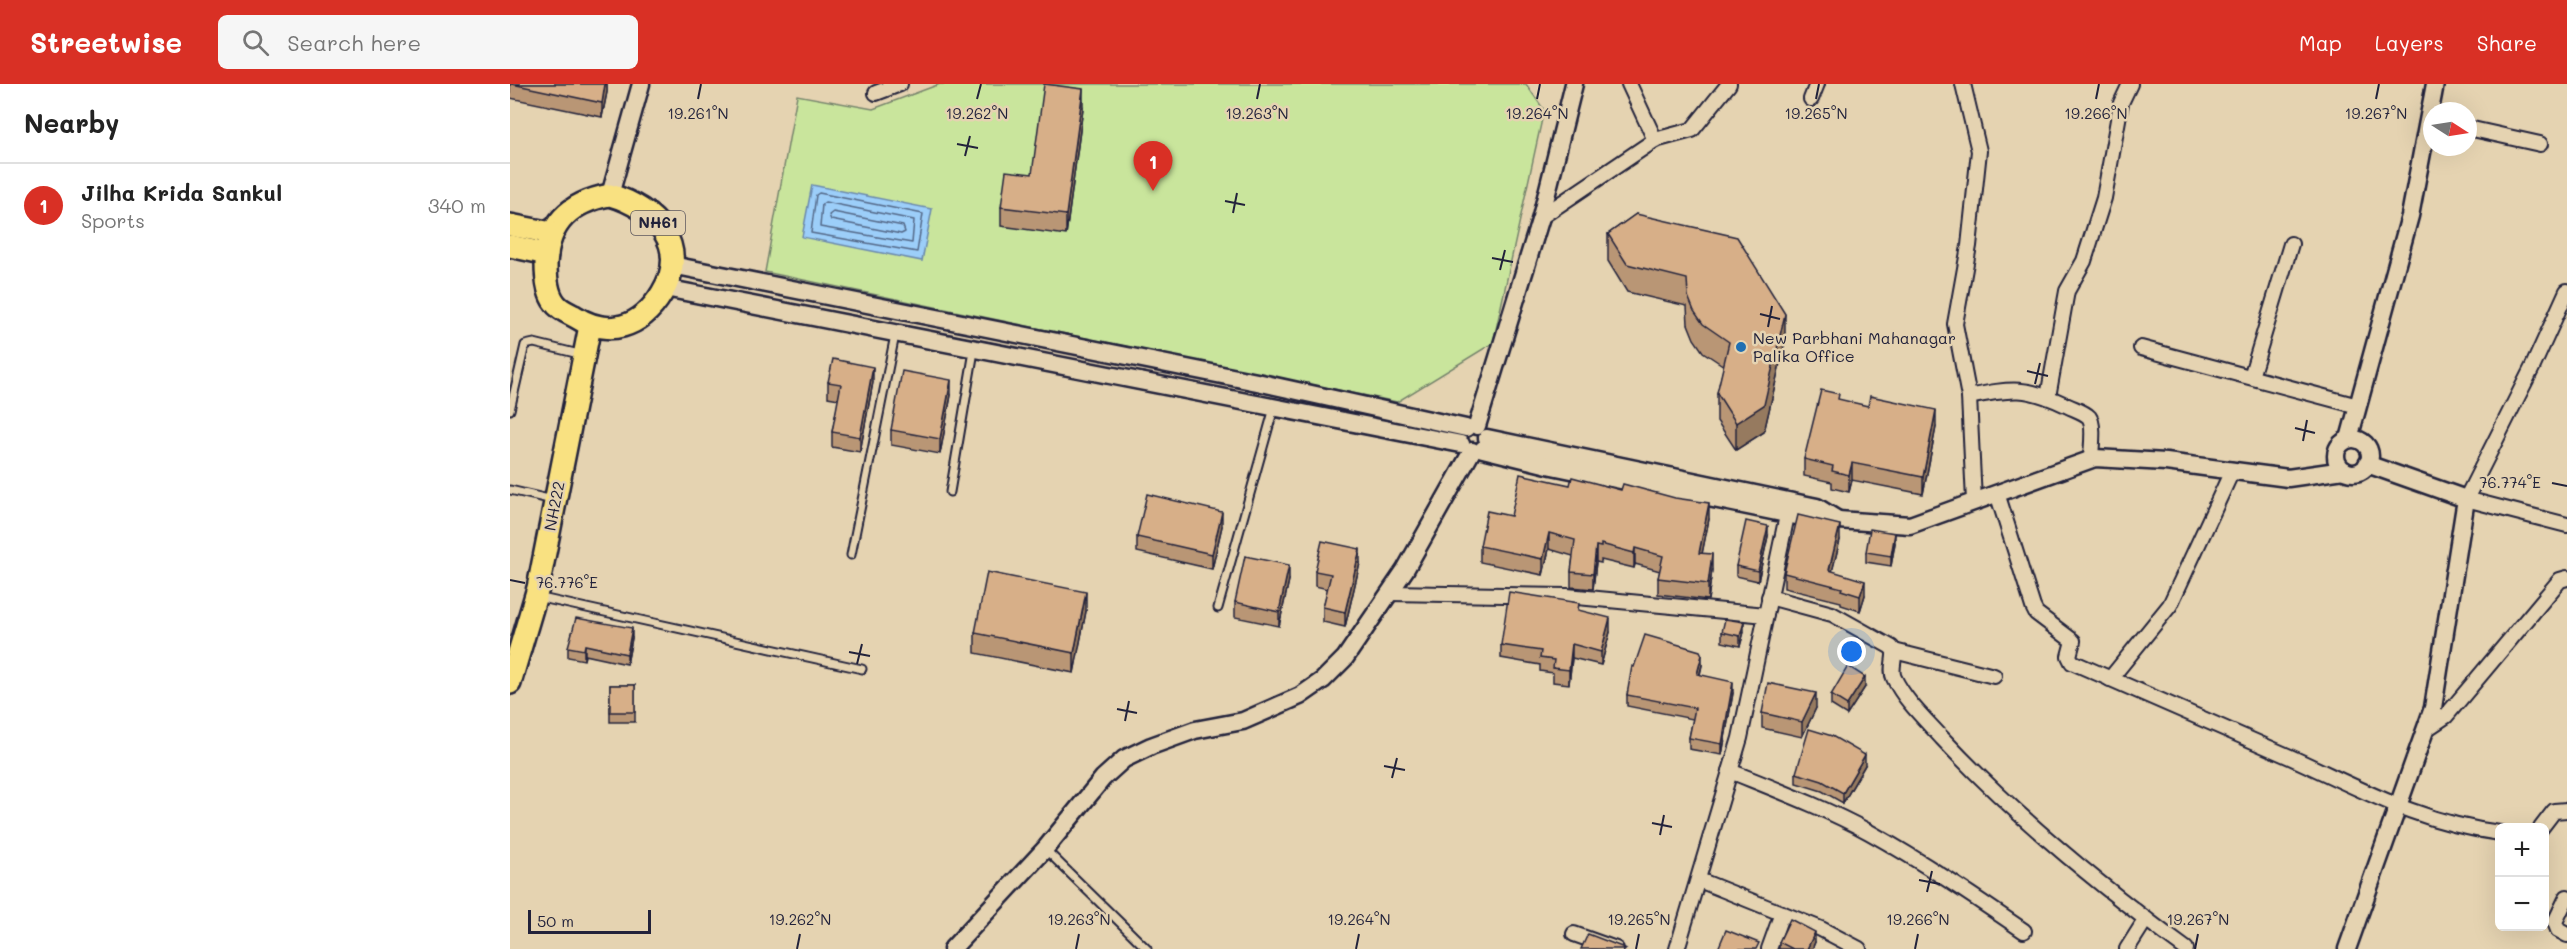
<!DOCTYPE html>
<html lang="en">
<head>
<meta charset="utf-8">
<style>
	body { margin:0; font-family:Mali,sans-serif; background:#f6f6f6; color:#222 }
	.controls { position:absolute; right:18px; bottom:18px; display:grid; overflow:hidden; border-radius:9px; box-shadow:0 6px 24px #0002 }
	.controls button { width:54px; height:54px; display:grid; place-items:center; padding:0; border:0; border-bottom:2px solid #e0e0e0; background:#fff; color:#222; font:30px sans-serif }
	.compass { position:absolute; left:1913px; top:18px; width:54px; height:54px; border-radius:50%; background:#fff; box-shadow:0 6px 24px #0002; rotate:102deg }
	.scale { position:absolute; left:18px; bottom:15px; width:123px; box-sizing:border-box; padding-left:6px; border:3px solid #22223b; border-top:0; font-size:16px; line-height:21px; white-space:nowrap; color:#22223b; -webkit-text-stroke:4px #e5d3b1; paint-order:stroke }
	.you { position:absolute; left:1342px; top:568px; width:21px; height:21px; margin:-15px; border:4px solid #fff; border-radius:50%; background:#1a73e8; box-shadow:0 0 0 9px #1a73e833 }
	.badge { display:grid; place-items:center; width:39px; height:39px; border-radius:50%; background:#d93025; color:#fff; font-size:20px; font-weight:700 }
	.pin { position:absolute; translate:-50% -50px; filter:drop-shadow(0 2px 3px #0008) }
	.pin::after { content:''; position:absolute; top:32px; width:21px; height:18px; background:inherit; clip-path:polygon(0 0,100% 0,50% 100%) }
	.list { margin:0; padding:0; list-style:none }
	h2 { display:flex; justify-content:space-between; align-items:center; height:78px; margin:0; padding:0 24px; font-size:26px }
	h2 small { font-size:20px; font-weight:400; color:#767676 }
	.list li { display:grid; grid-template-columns:39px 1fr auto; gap:18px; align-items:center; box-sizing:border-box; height:84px; padding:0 24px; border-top:2px solid #e0e0e0 }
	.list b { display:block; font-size:22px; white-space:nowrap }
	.list p { margin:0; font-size:20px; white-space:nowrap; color:#767676 }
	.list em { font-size:20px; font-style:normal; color:#767676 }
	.icon { flex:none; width:33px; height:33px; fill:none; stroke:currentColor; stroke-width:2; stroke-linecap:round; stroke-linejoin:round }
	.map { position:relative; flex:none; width:2057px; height:865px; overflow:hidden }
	header { display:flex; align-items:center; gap:36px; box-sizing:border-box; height:84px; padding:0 30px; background:#d93025; color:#fff }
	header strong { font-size:28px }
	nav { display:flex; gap:33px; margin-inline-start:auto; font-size:21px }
	.search { width:420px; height:54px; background:#f6f6f6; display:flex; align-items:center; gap:15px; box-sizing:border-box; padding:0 21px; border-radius:9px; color:#767676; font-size:22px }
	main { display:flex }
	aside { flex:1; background:#fff }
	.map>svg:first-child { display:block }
	.green { fill:#c9e59c; stroke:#76846c; stroke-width:1.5 }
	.water { fill:#9ccef9; stroke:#6b89ad; stroke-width:1.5 }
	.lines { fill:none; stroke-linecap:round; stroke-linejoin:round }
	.shore { stroke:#536787; stroke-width:1.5 }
	.service-casing { stroke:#22223b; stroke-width:11 }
	.minor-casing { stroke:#22223b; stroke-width:18 }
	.tertiary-casing { stroke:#22223b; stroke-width:21 }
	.trunk-casing { stroke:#22223b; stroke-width:26 }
	.service { stroke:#e5d3b1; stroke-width:7 }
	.minor { stroke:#e5d3b1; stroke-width:14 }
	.tertiary { stroke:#e5d3b1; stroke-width:16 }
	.trunk { stroke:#f9e181; stroke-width:21 }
	.wall { fill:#b99675; stroke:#22223b; stroke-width:1.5 }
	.shaded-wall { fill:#967a5f; stroke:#22223b; stroke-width:1.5 }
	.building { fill:#d7af88; stroke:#22223b; stroke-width:1.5 }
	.ticks { fill:none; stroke:#22223b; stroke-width:2 }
	.poi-dot { fill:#1f6fb2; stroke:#e5d3b1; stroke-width:2 }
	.labels { text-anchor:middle; stroke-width:5; stroke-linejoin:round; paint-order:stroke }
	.shield { fill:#e5d3b1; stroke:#5c575e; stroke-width:1.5 }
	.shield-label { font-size:15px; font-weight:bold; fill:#22223b }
	.poi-label { font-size:16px; fill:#22223b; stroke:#e5d3b1; text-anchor:start }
	.street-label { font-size:16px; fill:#22223b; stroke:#e5d3b1 }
	.ticks-label { font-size:15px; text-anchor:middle; fill:#22223b; stroke:#e5d3b1; stroke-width:5; stroke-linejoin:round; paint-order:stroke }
</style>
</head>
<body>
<header>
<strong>Streetwise</strong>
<div class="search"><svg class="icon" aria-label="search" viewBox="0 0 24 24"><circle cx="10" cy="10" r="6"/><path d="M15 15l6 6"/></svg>Search here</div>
<nav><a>Map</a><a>Layers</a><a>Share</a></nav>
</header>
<main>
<aside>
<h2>Nearby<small></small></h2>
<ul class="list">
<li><span class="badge">1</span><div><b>Jilha Krida Sankul</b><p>Sports</p></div><em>340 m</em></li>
</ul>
</aside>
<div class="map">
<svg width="2057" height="865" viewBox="0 0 2057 865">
	<rect width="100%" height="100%" fill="#e5d3b1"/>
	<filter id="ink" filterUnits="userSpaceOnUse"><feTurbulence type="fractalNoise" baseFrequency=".0167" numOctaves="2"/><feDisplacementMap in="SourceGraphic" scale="12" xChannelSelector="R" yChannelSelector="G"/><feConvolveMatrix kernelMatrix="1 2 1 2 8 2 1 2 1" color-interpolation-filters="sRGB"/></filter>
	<g filter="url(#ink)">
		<!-- green -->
		<path class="green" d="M430,0H1016L1034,26L983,259L887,318L255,188L287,11L363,25Z"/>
		<!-- water -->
		<path class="water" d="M302,101L422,125L412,177L292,153Z"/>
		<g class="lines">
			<!-- shore -->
			<g class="shore">
				<path d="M309,109L413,130L407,168L301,149L306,111Z"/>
				<path d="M315,118L404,136L402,159L310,143L312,120Z"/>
				<path d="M323,128L393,142L395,148L391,150L321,136L319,131Z"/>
			</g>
			<!-- service casing -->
			<g class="service-casing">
				<g id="service">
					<path d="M0,326L15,261L24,259L73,271"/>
					<path d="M0,406L43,416"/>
					<path d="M440,408L464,267"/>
					<path d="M341,471L385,251"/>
					<path d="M27,513L352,585"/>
					<path d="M708,524L764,324"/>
					<path d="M535,765L637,865"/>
				</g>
			</g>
			<!-- minor casing -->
			<g class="minor-casing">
				<g id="minor">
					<path d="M1119,0L1145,56"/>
					<path d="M1453,0L1469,67L1459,162L1445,240L1459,313L1464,417"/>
					<path d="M366,9L390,0"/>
					<path d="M1301,15L1307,0"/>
					<path d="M1958,44L2030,60"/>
					<path d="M1031,133L1145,56L1182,46L1219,0"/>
					<path d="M2057,207L2023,282L1956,415L2057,441"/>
					<path d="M1631,264L1848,322"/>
					<path d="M1741,293L1781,160"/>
					<path d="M1459,313C1502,304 1517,302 1558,322C1564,325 1574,328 1579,333C1585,341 1581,365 1581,375"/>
					<path d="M1538,313L1557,207L1574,177L1594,114L1611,19L1620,0"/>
					<path d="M1487,409L1523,523L1526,529L1563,557L1559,572L1562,578C1634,610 1707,641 1780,673C1851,705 1910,739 1990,749"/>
					<path d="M879,509L1057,512L1256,531"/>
					<path d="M1259,513L1322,530L1381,563L1384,567C1385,576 1380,586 1384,594C1395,617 1415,635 1432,654C1505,732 1590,802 1676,865"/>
					<path d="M1384,567L1484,592"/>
					<path d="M1600,595L1660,521L1722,387"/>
					<path d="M1915,646L1936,632L2050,496L2057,494"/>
					<path d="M1220,687C1267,706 1315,724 1359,748C1413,778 1463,812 1514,847"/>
					<path d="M2031,744L2044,727L2057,726"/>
					<path d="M1189,796L1311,845L1349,865"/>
					<path d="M2057,813L2045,838L2048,846L2057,851"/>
					<path d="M1064,850L1106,865"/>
					<path d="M1167,865L1230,654L1279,422"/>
					<path d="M1259,865L1272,829"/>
					<path d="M1617,865L1636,835"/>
				</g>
			</g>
			<!-- tertiary casing -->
			<g class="tertiary-casing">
				<g id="tertiary">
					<path d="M100,111L131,0"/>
					<path d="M162,181L747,298L956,344"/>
					<path d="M155,204L951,360"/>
					<path d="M967,342L1031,133L1064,0"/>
					<path d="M977,354L1307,423L1328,436"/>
					<path d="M1839,355L1900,132L1925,0"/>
					<circle cx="1843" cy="372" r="17"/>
					<path d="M973,365L1042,382L1311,437L1328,436L1400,441L1585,374L1656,378L1778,394L1834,386"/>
					<path d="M442,865L535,765L593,694L614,675L641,662L685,646L733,637L790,612L813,596L835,574L895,486L962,367"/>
					<path d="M1837,865L1923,624L1956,415L1857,380"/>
				</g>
			</g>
			<!-- trunk casing -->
			<g class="trunk-casing">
				<g id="trunk">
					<path d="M100,111C145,124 181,162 152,209C131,244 98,254 64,232C58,229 49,225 45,219C37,209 36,193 36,180C38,138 61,118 100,111Z"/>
					<path d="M0,141L42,149"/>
					<path d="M0,162L37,170"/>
					<path d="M0,599L28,504L80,242"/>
				</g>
			</g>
			<!-- service -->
			<use href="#service" class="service"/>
			<!-- minor -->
			<use href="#minor" class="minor"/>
			<!-- tertiary -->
			<use href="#tertiary" class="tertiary"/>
			<!-- trunk -->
			<use href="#trunk" class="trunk"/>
		</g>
		<!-- wall -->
		<g class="wall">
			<path d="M0,0H97V8L92,33L0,14Z"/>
			<path d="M573,24L556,151L491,142V123L522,90Z"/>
			<path d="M1126,130L1275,258L1254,348L1226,366L1207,337V309L1214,282L1193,268L1184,255L1178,240L1177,222L1117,208L1098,177V150Z"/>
			<path d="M318,298H363L350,368L322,363V348L329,315L318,313Z"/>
			<path d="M441,311L430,370L381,361V346Z"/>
			<path d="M1329,316L1426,343L1413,410L1342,396L1339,408L1322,404V398L1294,392V375Z"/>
			<path d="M1001,432L1199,435L1192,469L1202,486L1198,516L1148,510V494L1150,487L1125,480L1124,484L1091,476V479L1086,478L1083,505L1061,503V488L1063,472L1039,465L1033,491L970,478V462Z"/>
			<path d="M712,442L702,485L627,468V453Z"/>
			<path d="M1258,452L1248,497L1226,492V482Z"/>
			<path d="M1330,456L1322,487L1355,511L1350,527L1331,521V518L1274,504V489Z"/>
			<path d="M1385,459L1381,482L1356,478V468Z"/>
			<path d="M850,479L835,543L813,538V523L818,505L805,502V487Z"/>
			<path d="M779,496L769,542L725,533V518Z"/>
			<path d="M1069,526L1100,548L1091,581L1062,574L1059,600L1043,598V589L1030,587V581L991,574V561Z"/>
			<path d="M576,527L564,589L465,569V549Z"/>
			<path d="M1212,548H1234L1230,562L1212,558Z"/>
			<path d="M122,554L117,580L75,571L74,576L58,573V563Z"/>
			<path d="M1192,581L1190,591L1223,609L1212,671L1179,665V654L1183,635L1117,622V611L1124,583Z"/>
			<rect x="100" y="601" width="25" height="37"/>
			<path d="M1355,603L1337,631L1321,621V611Z"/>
			<path d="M1306,624L1292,653L1252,644V629Z"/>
			<path d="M1355,681L1333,719L1312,707L1286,699V689Z"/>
			<path d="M1269,858H1305L1302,865H1269Z"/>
		</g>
		<!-- shaded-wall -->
		<g class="shaded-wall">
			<path d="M95,0H97V8L92,33V19Z"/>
			<path d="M573,5V24L556,151V131Z"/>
			<path d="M1275,230V258L1254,348L1226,366V339Z"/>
			<path d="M363,283V298L350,368V353Z"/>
			<path d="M441,296V311L430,370V355Z"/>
			<path d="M1426,326V343L1413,410V393Z"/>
			<path d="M1342,379V396L1339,408V391Z"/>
			<path d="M1199,419V435L1189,485V469Z"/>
			<path d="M712,428V442L702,485V470Z"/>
			<path d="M1330,441V456L1319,500V486Z"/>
			<path d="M1258,442V452L1248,497V487Z"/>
			<path d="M1039,449V465L1033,491V475Z"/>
			<path d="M1385,449V459L1381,482V472Z"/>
			<path d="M1086,462V478L1083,505V490Z"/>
			<path d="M1125,464V480L1124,484V469Z"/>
			<path d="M850,465V479L835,543V528Z"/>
			<path d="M1202,470V486L1198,516V500Z"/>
			<path d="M779,481V496L769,542V528Z"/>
			<path d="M1355,497V511L1350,527V512Z"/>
			<path d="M576,508V527L564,589V569Z"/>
			<path d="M1100,534V548L1091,581V568Z"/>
			<path d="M1234,538V548L1230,562V552Z"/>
			<path d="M122,544V554L117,580V570Z"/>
			<path d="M1062,560V574L1059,600V586Z"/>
			<path d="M75,561V571L74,576V566Z"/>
			<path d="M1192,571V581L1187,601V590Z"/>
			<path d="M1355,593V603L1337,631V621Z"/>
			<path d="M1223,598V609L1212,671V660Z"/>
			<path d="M1306,609V624L1292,653V638Z"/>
			<path d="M1355,671V681L1333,719V709Z"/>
			<path d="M1305,848V858L1302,865H1297Z"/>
		</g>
		<!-- building -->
		<g class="building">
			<path d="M2,0H95L92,19Z"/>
			<path d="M534,0L573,5L556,131L491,123L496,87L522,90Z"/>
			<path d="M1126,130L1227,153L1275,230L1254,321L1226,339L1207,309L1219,258L1193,240L1184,227L1178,212L1177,195L1117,180L1098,150Z"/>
			<path d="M323,275L363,283L350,353L322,348L331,300L318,298Z"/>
			<path d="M392,287L441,296L430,355L381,346Z"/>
			<path d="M1311,306L1329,310L1328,315L1358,322L1360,312L1426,326L1413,393L1342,379L1339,391L1322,387L1323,382L1294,375Z"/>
			<path d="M1010,390L1060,401L1062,393L1111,406L1113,400L1165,414L1199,419L1189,469L1202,470L1198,500L1148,494L1153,472L1125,464L1124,469L1091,460V463L1086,462L1083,490L1061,488L1065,456L1039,449L1033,475L970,462L977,427L1001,432Z"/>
			<path d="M637,410L712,428L702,470L627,453Z"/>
			<path d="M1288,431L1330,441L1319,486L1355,497L1350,512L1331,506L1332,504L1274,489Z"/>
			<path d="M1236,437L1258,442L1248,487L1226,482Z"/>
			<path d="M1360,445L1385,449L1381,472L1356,468Z"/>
			<path d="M812,457L850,465L835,528L813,523L821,490L805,487Z"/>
			<path d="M735,472L779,481L769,528L725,518Z"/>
			<path d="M477,488L576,508L564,569L465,549Z"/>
			<path d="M999,508L1069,519L1068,526L1100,534L1091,568L1062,560L1059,586L1043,584L1044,576L1030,574L1031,567L991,561Z"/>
			<path d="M66,534L122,544L117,570L75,561L74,566L58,563Z"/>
			<path d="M1215,535L1234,538L1230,552L1212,548Z"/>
			<path d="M1135,551L1190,567L1192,571L1187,590L1223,598L1212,660L1179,654L1185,624L1117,611L1122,582L1124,583Z"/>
			<path d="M1338,582L1355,593L1337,621L1321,611Z"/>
			<path d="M1258,599L1306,609L1292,638L1252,629Z"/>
			<rect x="100" y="601" width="25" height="27"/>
			<path d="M1299,645L1322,652L1355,671L1333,709L1312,697L1286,689Z"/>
			<path d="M1280,835L1305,848L1297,865H1283L1269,858Z"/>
			<path d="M1216,846L1249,859L1246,865H1208Z"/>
			<path d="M1078,850L1117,865H1071Z"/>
		</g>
	</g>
	<!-- ticks -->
	<path class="ticks" d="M188,15L191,0M467,15L471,0M747,15L750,0M1027,15L1030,0M1306,15L1309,0M1586,15L1589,0M1866,15L1869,0M447,60L468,64M455,72L460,52M715,117L735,121M723,129L727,109M982,174L1003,178M990,186L995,166M1250,230L1270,235M1258,243L1262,222M1517,287L1538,292M1525,300L1530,279M1785,344L1805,349M1793,357L1797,336M2042,399L2057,402M0,496L15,499M339,568L360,572M347,580L352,560M607,625L627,629M615,637L619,617M874,682L895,686M882,694L887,674M1142,739L1162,743M1150,751L1154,731M1409,796L1430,800M1417,808L1422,787M287,865L290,850M566,865L569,850M846,865L849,850M1126,865L1129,850M1405,865L1408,850M1685,865L1688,850"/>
	<!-- markers -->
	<circle class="poi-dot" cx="1231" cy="263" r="6"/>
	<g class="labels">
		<!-- shield labels -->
		<rect class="shield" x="121" y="127" width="54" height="24" rx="4.5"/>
		<g class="shield-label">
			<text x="148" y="144">NH61</text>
		</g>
		<!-- poi labels -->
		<g class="poi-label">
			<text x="1243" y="260">New Parbhani Mahanagar<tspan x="1243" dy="18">Palika Office</tspan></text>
		</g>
		<!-- street labels -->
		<g class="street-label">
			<text transform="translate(44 422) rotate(-79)" y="6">NH222</text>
		</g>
	</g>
	<g class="ticks-label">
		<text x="188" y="35">19.261°N</text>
		<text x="467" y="35">19.262°N</text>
		<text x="747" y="35">19.263°N</text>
		<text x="1027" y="35">19.264°N</text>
		<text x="1306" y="35">19.265°N</text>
		<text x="1586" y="35">19.266°N</text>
		<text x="1866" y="35">19.267°N</text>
		<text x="2000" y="404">76.774°E</text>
		<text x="57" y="504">76.776°E</text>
		<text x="290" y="841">19.262°N</text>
		<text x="569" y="841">19.263°N</text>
		<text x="849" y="841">19.264°N</text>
		<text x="1129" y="841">19.265°N</text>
		<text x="1408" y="841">19.266°N</text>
		<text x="1688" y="841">19.267°N</text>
	</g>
</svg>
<div class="controls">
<button>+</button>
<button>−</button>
</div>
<svg class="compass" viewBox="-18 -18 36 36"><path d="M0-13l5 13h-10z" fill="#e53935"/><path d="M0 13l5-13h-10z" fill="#767676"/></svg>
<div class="scale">50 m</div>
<div class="you"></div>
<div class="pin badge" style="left:643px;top:107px">1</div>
</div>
</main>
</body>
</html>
